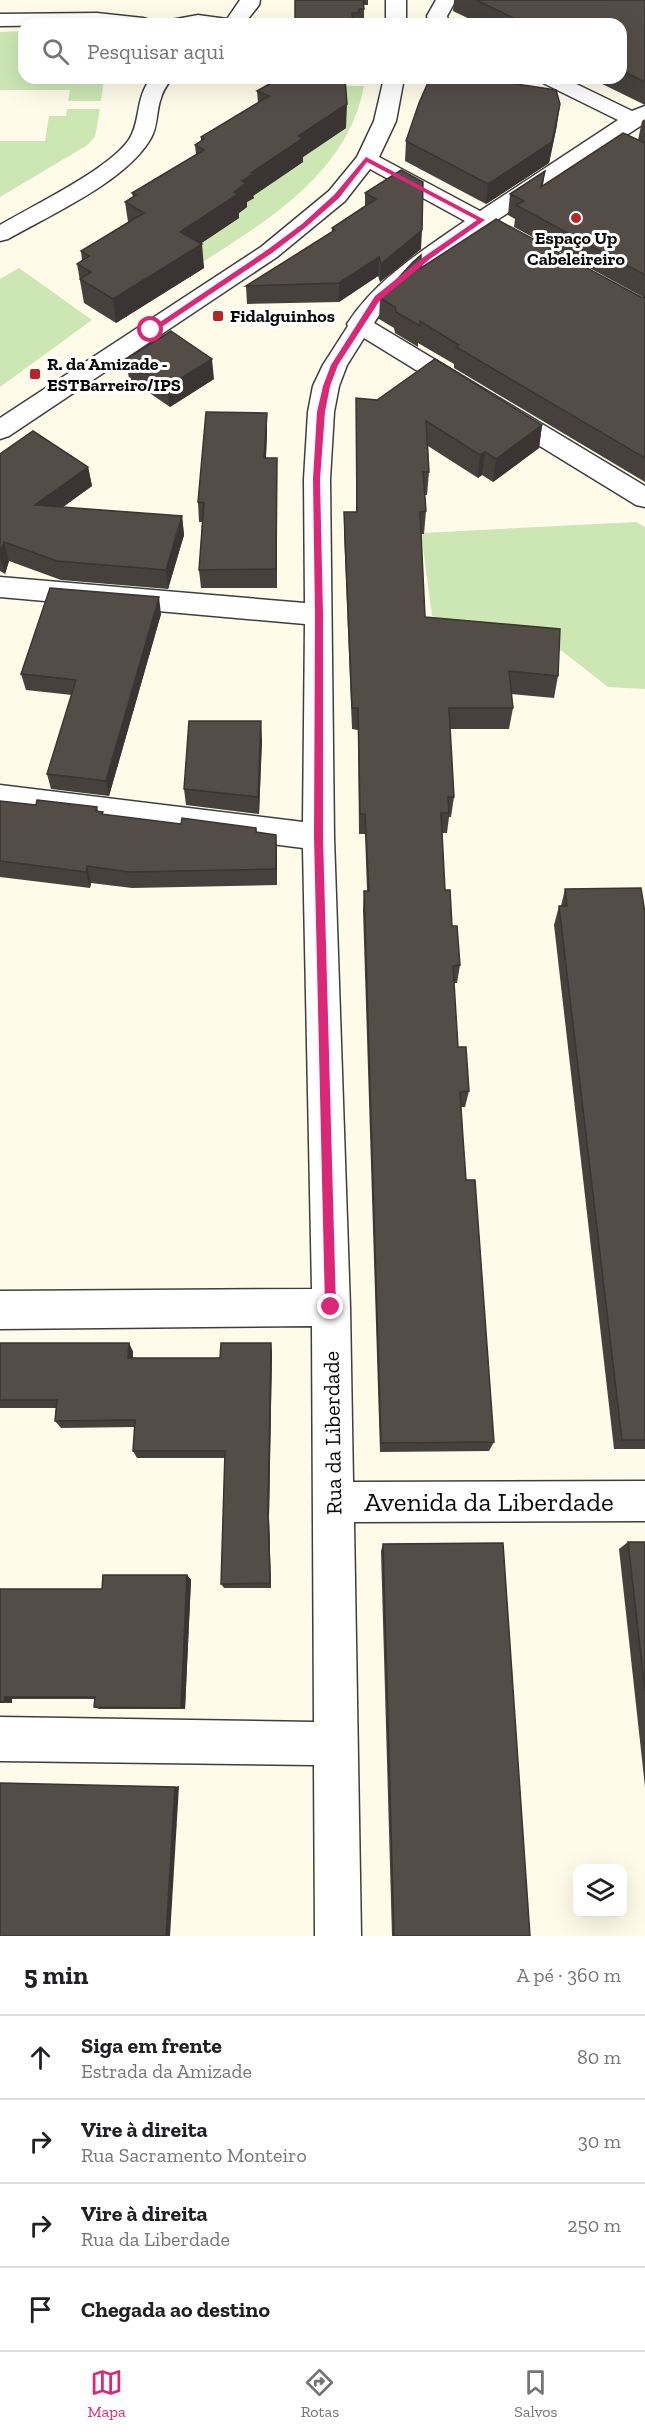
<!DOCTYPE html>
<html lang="pt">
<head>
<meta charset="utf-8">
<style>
	body { margin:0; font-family:"Zilla Slab",serif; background:#f6f6f6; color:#202124 }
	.controls { position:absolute; right:18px; bottom:18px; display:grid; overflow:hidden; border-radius:12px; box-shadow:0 6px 24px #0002 }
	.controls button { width:54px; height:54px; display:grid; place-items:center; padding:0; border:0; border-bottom:2px solid #e0e0e0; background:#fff; color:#202124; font:30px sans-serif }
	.stop { position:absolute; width:18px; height:18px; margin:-14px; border:4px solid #db2777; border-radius:50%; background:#fff }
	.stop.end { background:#db2777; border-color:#fff; box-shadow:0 2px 6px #0008 }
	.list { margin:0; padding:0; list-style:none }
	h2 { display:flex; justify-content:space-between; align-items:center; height:78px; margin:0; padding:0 24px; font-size:26px }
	h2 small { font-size:20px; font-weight:400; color:#757577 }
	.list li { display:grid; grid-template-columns:39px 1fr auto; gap:18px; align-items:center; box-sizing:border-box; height:84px; padding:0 24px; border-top:2px solid #e0e0e0 }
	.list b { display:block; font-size:22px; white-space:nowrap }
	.list p { margin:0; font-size:20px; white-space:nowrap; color:#757577 }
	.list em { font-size:20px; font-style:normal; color:#757577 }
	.icon { flex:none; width:33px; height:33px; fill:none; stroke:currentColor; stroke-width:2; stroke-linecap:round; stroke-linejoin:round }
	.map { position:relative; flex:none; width:645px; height:1936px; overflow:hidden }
	.search { position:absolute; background:#fff; box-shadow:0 6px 24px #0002; left:18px; right:18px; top:18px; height:66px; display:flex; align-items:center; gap:15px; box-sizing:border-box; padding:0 21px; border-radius:18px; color:#757577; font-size:22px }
	.sheet { height:414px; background:#fff }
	nav { display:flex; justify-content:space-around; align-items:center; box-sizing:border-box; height:84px; border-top:2px solid #e0e0e0; background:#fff; font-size:16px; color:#757577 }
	nav a { display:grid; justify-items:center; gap:3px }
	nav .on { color:#db2777 }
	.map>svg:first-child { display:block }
	.green { fill:#cce7b4 }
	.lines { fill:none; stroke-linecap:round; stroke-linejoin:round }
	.minor-casing { stroke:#3e3e3e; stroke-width:3 }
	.minor { fill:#fff; fill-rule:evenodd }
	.wall { fill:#47413d }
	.shaded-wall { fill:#3a3532 }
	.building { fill:#534c47; stroke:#3a3532; stroke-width:1.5 }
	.route { fill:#db2777 }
	.poi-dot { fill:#b82626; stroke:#fff; stroke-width:2 }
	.labels { text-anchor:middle; stroke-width:6; stroke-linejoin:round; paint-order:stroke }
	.far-poi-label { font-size:18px; font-weight:bold; fill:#0b0b0b; stroke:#fff; text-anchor:start }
	.street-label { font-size:22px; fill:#0b0b0b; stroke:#fff }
	.near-street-label { font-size:27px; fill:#0b0b0b; stroke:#fff }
</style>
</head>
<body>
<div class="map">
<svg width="645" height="1936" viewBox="0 0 645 1936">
	<rect width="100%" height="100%" fill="#fffbe9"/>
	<!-- green -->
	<g class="green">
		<path d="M24,31V78H104L101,101H68L70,90H0V32Z"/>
		<path d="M345,86H364C348,173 267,221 198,265L176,253L239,218L235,216L245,194L303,163L299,160Z"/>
		<path d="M67,109H100L95,137L86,146L0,197V141H45L49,116H66Z"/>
		<path d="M19,268L92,320L0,387V279Z"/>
		<path d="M636,522L645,527V689L608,687L562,651L494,629L432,616L421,533Z"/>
	</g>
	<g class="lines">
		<!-- minor casing -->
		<g class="minor-casing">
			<g id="minor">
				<path d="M240,0H260L259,5L244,24H168L171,20L198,15L227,19Z"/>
				<rect x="386" y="0" width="20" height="24"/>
				<path d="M436,0H456L447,16L449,24H429L427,16Z"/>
				<path d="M97,13L143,18L150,20L153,24L0,26V14Z"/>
				<path d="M151,78H172C168,84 163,90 161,98C156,111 158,126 151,138C127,181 50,215 8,239L0,241V225C32,206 112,168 130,138C141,119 135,99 151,78Z"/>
				<path d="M384,78H404L396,121L379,157L480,211L618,120L541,82L538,78H564L632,111L645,106V121L642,125L497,220L508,229L505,234L497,236L482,230C444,257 399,283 374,323L645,486V507L636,505L364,338L347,365L339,386L334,412L330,479L334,837L350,1307L353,1482L645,1481V1521L354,1522L361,1936H315L314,1765L0,1761V1717L314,1722L312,1326L0,1329V1291L312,1289L303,848L0,809V785L303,822L305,624L0,597V577L305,603L304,479L308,412L313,386L323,365L348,326L347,324C375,280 422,251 465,221L370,169L345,201L277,257L9,436L0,439V418L261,247L329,191L357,157L374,121Z"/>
			</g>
		</g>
		<!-- minor -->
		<use href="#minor" class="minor"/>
	</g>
	<!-- wall -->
	<g class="wall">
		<path d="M295,0H368V5H364V24H295Z"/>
		<path d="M454,0H645V105L590,78H621V24H480L453,11Z"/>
		<path d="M257,91L346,128L303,157V162L253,196L254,198L247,202V207L239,213V218L200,244L204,268L116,323L84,303L77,264L82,261L81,251L128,222L125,202L133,197L132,193L196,155L195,145L201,141V137L258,103Z"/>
		<path d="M645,119V482L454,368V364L418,343V347L395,333L394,328L379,319L380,298L421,268L643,297L514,227L515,219L508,215L510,194L545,171L543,186L638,140L642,121Z"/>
		<path d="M557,125L549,163L486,204L405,161L406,141Z"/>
		<path d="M401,170L421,249L380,282L378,276L339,302L247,304L246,286L332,232V228L365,207V193Z"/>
		<path d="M126,359L214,379L170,407L129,379Z"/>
		<path d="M356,398L542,425L539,448L493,482L482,475L478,478L428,446L429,472L427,495H425L426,511L424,534H421L425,617L558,676L554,698L511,694L513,708L509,729H450L454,797L451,817H449L447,833H442L445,890L460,965L457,983H454L458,1047L469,1091L465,1107H461L466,1180L494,1442L489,1451L380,1452L363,910L364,891H367L365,834H359L358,730L352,729L344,534V512H356Z"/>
		<path d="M267,413V432L266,458H277V588H201L199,570L202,522H199L198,502Z"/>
		<path d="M0,454L88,467L92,486L63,507L182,516L184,535L168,589L61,580L9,561L5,574L0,571Z"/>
		<path d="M161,614L109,796L51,789L47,774L72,695L26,690L21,674Z"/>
		<path d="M262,739L259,814L186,805L184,789Z"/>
		<path d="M0,801L36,805L97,807L98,811L103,812V815L181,824L256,828L257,833L277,851V885L132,888L91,883L90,888L0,877Z"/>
		<path d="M565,889L645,913V1449H614L554,925L559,906H561Z"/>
		<path d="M0,1343H129L133,1352V1358H220L272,1352L269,1517L271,1588H224L221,1584L225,1458H137L133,1451L135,1427L61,1428L55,1421L56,1408H0Z"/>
		<path d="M628,1542H645V1787L619,1549Z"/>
		<path d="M383,1544L530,1936H392L381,1551Z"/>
		<path d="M187,1575L191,1580L185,1709H99L94,1707V1699H12V1703H0V1589H102Z"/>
	</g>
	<!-- shaded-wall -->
	<g class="shaded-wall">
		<path d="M347,104L346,128L303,157V162L253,196L254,198L247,202V207L239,213V218L182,256L180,232L234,192L242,181L298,136Z"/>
		<path d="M560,104L557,125L549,163L486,204L488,184Z"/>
		<path d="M422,230L421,249L380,282L381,264Z"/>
		<path d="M202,244L204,268L116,323L113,299Z"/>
		<path d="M379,257L378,276L339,302V283Z"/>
		<path d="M212,359L214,379L170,407L167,387Z"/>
		<path d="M267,413V432L265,477L264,458Z"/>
		<path d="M542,425L539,448L493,482L496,459Z"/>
		<path d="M485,452L482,475L478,478L480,455Z"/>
		<path d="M277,458V588L276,569Z"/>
		<path d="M88,467L92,486L39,524L35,505Z"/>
		<path d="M182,516L184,535L168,589L166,570Z"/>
		<path d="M4,542L9,561L5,574L0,557V554Z"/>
		<path d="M159,597L161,614L109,796L106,781Z"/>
		<path d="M261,721L262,739L259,814L258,797Z"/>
		<path d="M276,835L277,851V885L276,869Z"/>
		<path d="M87,866L91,883L90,888L86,872Z"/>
		<path d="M129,1343L133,1352L132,1366L128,1358Z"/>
		<path d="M271,1343L272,1352L269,1517L271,1588L270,1583L268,1511Z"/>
		<path d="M187,1575L191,1580L185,1709L181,1708Z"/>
		<path d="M5,1697L12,1699V1703L4,1702Z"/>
		<path d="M179,1786L170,1936H166L175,1787Z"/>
	</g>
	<!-- building -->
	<g class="building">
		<path d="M295,0H363L364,9H359V13H352L353,24H295Z"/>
		<path d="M476,0H645V82L621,70V24H526Z"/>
		<path d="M280,78H345L347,104L298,136L303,138L251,173L253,174L242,181L246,183L234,192L238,194L180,232L202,244L113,299L80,279L91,272L77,264L89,256L81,251L144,213L125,202L136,195L132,193L204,150L195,145L204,139L201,137L269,96L257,91Z"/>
		<path d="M430,78H477L556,90L560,104L552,142L488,184L406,141L419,103Z"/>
		<path d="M623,133L645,143V275L516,205L524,201L510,194L545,171L541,187Z"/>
		<path d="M401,170L423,182L422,230L381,264L379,257L339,283L246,286L335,230L332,228L376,199L365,193Z"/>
		<path d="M496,219L641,297L645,298V458L456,347L459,345L420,321V326L396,312L395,307L380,298L412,263L421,255V268Z"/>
		<path d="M171,331L212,359L167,387L126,359Z"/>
		<path d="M435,359L542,425L496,459L485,452L480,455L426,421L429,472H423L426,511L420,512L425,617L560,629L558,676L509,671L513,708H449L454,797H448L449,813H441L445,890H450L452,926H457L460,965L453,966L458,1047H466L469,1091L460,1092L463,1138L466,1180H475L494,1442L381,1443L364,891H369L365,814H360L358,708H352L344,512H357L356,398L377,400Z"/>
		<path d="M206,412L267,413L264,458H277L276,569L199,570L204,503L198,502Z"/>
		<path d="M33,431L88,467L35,505L182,516L166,570L57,561L4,542L0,554V454Z"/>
		<path d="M50,588L159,597L106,781L47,774L76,680L21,674Z"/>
		<path d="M189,721H261L258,797L184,789Z"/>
		<path d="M37,800L97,807L96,811L103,812L101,814L181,824L182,818L256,828V832L276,835V869L129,872L87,866L86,872L0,861V801L36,805Z"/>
		<path d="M641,888L645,913V1440H622L559,906H567L565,889Z"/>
		<path d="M0,1343H129L128,1358H220L221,1343H271L268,1511L270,1583L221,1584L225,1451H133L135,1420L55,1421L57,1400H0Z"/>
		<path d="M628,1542H645V1691Z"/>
		<path d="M503,1543L530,1936H394L383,1544Z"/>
		<path d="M103,1575H187L181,1708L94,1707L95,1697H5L4,1702H0V1589H102Z"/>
		<path d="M0,1783L175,1787L166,1936H0Z"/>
	</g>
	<!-- route -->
	<path class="route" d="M366,157L485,220L430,259L380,300L338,365L330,386L325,412L320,479L323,615V837L336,1307L331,1312L325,1307L314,837L315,615L313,479L317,412L323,386L331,365L375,296L425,256L477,220L367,162L339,198L306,227L272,253L154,332L148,330L267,250L302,224L334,195Z"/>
	<!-- markers -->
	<g class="poi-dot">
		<circle cx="576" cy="218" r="6"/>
		<rect x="212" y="310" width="12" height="12" rx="3"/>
		<rect x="29" y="368" width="12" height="12" rx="3"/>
	</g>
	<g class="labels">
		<!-- far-poi labels -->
		<g class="far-poi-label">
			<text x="576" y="244" text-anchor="middle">Espaço Up<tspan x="576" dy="21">Cabeleireiro</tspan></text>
			<text x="230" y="322">Fidalguinhos</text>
			<text x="47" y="370">R. da Amizade -<tspan x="47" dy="21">ESTBarreiro/IPS</tspan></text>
		</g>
		<!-- street labels -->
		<g class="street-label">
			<text transform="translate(332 1433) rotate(-91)" y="8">Rua da Liberdade</text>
		</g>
		<!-- near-street labels -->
		<g class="near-street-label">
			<text x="489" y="1511">Avenida da Liberdade</text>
		</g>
	</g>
</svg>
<div class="controls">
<button><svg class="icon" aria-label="layers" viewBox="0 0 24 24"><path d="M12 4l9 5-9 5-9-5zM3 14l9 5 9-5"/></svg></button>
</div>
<div class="stop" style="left:151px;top:330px"></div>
<div class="stop end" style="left:331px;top:1307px"></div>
<div class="search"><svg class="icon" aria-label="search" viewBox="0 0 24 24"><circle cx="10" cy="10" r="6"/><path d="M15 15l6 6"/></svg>Pesquisar aqui</div>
</div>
<section class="sheet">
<h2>5 min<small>A pé · 360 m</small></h2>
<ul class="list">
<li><svg class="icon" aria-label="ahead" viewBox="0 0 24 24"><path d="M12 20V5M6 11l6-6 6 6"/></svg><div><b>Siga em frente</b><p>Estrada da Amizade</p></div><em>80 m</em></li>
<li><svg class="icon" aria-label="right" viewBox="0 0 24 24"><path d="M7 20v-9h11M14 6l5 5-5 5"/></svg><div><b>Vire à direita</b><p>Rua Sacramento Monteiro</p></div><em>30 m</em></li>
<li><svg class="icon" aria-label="right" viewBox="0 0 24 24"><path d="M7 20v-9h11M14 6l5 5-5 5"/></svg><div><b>Vire à direita</b><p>Rua da Liberdade</p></div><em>250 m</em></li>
<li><svg class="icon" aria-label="arrive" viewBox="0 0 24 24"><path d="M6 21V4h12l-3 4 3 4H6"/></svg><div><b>Chegada ao destino</b></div></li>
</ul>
</section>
<nav>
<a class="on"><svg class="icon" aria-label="map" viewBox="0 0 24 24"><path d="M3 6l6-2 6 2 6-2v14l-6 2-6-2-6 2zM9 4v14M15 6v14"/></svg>Mapa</a>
<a><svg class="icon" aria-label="directions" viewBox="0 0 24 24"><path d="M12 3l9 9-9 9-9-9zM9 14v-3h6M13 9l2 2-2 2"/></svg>Rotas</a>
<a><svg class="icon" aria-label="saved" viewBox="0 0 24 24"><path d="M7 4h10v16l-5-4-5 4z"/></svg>Salvos</a>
</nav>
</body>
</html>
